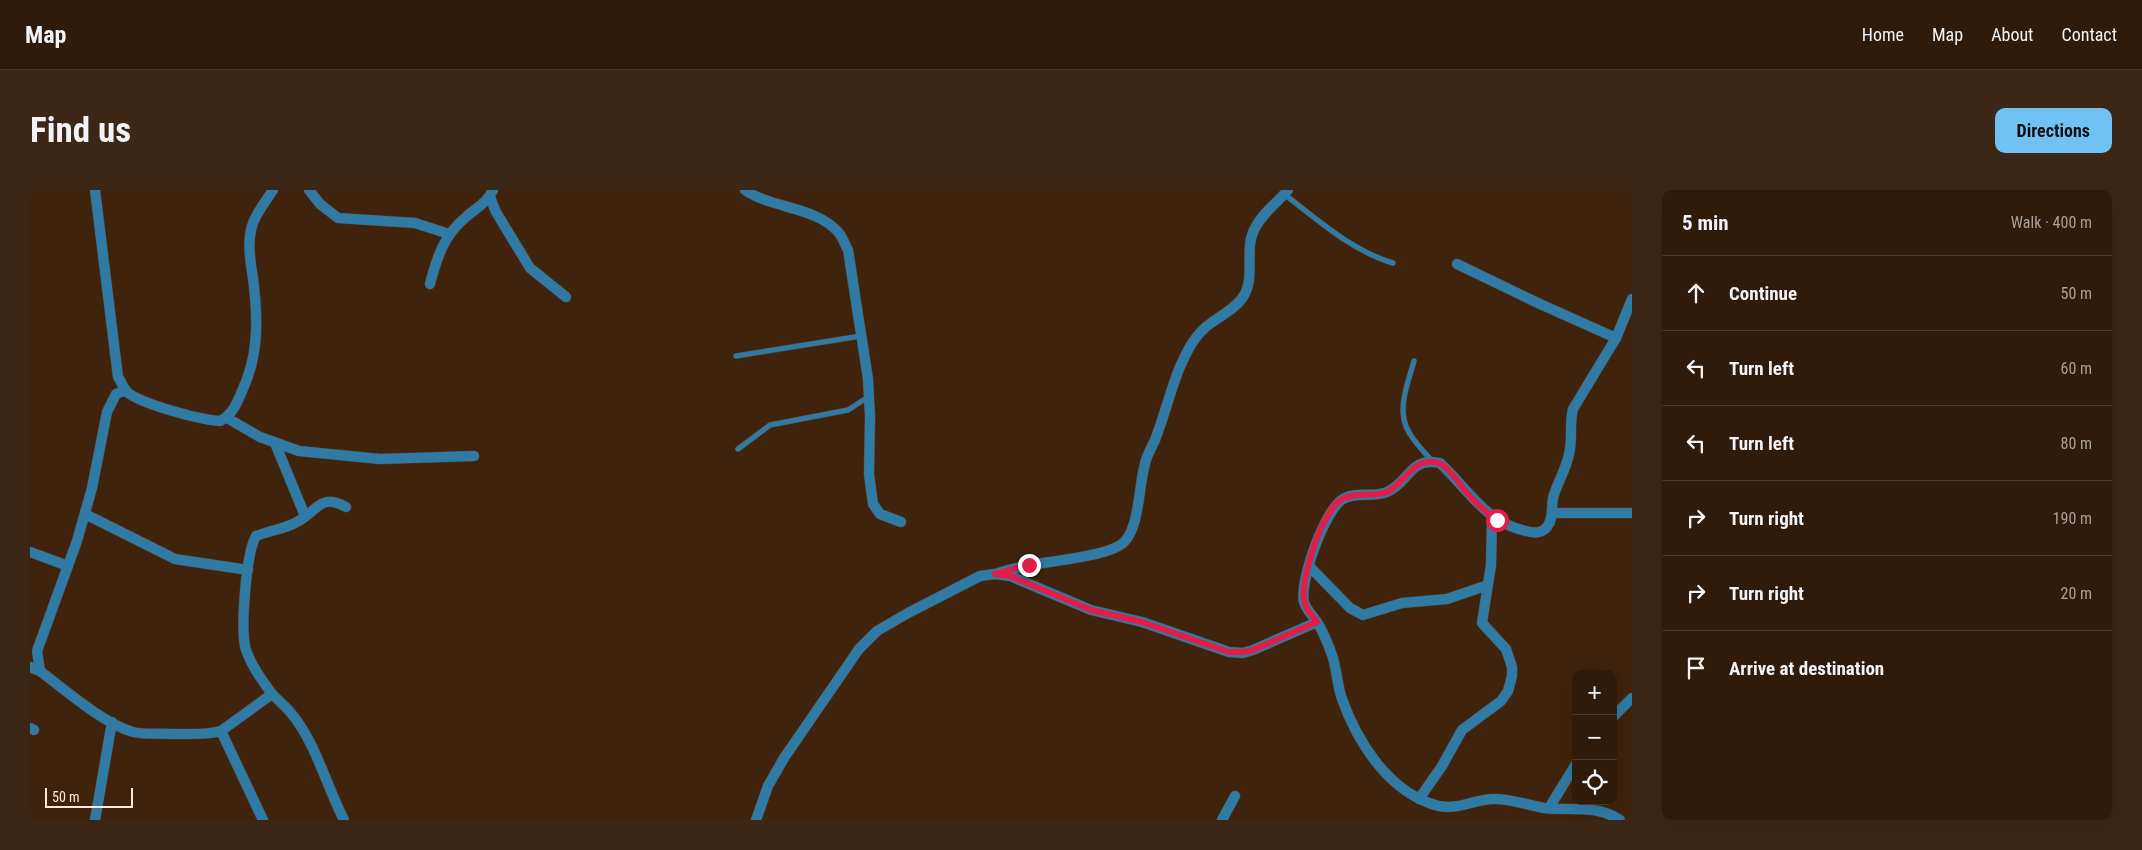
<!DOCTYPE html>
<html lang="en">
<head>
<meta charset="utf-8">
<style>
	body { margin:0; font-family:"Roboto Condensed",sans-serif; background:#3c2717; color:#f1f3f6 }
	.controls { position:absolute; right:15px; bottom:15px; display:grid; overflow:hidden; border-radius:10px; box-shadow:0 5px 20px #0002 }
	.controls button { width:45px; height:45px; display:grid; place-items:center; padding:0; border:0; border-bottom:1px solid #4b382a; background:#301a09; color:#f1f3f6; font:25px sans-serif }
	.scale { position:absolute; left:15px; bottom:12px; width:88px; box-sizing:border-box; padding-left:5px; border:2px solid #fdeadc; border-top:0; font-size:14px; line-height:18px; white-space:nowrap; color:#fdeadc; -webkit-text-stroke:4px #40230c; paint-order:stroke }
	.stop { position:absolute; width:15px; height:15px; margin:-11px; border:4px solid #e11d48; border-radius:50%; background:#fff }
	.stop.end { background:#e11d48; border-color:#fff; box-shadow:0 1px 5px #0008 }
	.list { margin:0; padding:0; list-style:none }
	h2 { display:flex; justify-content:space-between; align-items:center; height:65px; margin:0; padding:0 20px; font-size:21px }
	h2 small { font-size:16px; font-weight:400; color:#a8a19c }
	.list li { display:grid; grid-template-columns:32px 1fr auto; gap:15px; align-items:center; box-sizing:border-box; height:75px; padding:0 20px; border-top:1px solid #4b382a }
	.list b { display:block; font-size:19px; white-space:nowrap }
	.list em { font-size:16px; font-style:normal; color:#a8a19c }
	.icon { flex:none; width:28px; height:28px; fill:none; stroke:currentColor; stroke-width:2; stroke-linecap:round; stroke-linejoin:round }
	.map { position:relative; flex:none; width:1602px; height:630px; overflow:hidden; border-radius:10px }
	header { display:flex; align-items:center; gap:30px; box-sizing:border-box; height:70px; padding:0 25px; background:#301a09; border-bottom:1px solid #4b382a }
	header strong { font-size:24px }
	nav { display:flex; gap:28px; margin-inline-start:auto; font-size:18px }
	.intro { display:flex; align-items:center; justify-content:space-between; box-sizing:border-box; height:120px; padding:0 30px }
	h1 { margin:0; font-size:35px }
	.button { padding:12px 22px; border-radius:10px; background:#70c2f4; color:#111; font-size:18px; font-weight:700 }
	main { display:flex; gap:30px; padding:0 30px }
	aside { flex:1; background:#301a09; border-radius:10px; box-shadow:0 5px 20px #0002 }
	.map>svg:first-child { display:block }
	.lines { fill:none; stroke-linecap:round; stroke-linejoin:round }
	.lane-casing { stroke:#5a3f29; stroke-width:6 }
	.street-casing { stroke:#5a3f29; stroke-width:11 }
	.lane { stroke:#307ba5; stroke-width:5 }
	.street { stroke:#307ba5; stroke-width:10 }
	.route { stroke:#e11d48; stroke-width:6 }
</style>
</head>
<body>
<header>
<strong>Map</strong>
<nav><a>Home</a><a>Map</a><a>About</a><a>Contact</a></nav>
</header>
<div class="intro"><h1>Find us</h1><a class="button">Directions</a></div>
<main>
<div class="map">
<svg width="1602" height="630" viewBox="0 0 1602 630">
	<rect width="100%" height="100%" fill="#40230c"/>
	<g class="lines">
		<!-- lane casing -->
		<g class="lane-casing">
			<g id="lane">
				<path d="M1254,4C1288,30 1322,61 1363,73"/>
				<path d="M706,166L831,146"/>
				<path d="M1384,171C1378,193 1365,222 1380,244C1386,254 1395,263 1403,272"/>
				<path d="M708,259L740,235L818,220L838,207"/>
			</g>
		</g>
		<!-- street casing -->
		<g class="street-casing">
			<g id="street">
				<path d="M65,0L88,187C91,191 93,197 96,201C109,214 172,230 190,231C203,224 207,213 212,201C228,168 228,132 224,97C222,77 216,56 222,36C225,24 236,11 243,0"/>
				<path d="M279,0L290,14L308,28L385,33L419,44"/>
				<path d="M715,0C742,19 786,16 809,43C813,48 815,55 818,60L838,189L840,227L839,284L843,314L850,324L871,332"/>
				<path d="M460,7L466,22L500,78L536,107"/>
				<path d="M1427,74L1510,114L1586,148"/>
				<path d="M400,94C407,67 414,45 436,27C446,18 457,13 463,0"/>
				<path d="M197,228L230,247L269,261L350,269L444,266"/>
				<path d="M245,253L275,326"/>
				<path d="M1523,323H1602"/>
				<path d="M55,324L145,369L218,380"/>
				<path d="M0,362L38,376"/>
				<path d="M1279,376L1320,418L1333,425L1372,413L1417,409L1458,395"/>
				<path d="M968,383C978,380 989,377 1001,375C1021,371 1083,366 1095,351C1111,333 1108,291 1117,267C1119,262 1122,256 1125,250C1134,227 1140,202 1149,179C1157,161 1165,144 1181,133C1192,125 1206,118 1213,107C1226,87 1214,60 1224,40C1231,24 1247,13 1258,0"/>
				<path d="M0,477L10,481C35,500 74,534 103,542C116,545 132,543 146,544C160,544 177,545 191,541L242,504C232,490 222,477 216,460C210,441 216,363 226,346C239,341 253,339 265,333C287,323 289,302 316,317"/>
				<path d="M10,481L7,461L47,351L62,298L77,222L86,204L96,200"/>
				<path d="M242,504C248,510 255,516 261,523C286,553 296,595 314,630"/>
				<path d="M1583,527L1602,508"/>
				<path d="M0,538L4,540"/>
				<path d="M191,541L233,630"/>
				<path d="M1389,609L1412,576L1432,540L1471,511L1478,501L1482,486V477L1476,459L1452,433L1461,375L1462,327"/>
				<path d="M1519,618L1546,574"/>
				<path d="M65,630L82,532"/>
				<path d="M726,630L738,596L754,568L829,459L847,441L878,423L950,386L965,384L980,386L1061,420L1112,432L1199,462L1213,463L1223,460L1287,432"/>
				<path d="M1192,630L1205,606"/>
				<path d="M1590,630C1566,614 1541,621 1514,618C1496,615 1480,608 1462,609C1437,611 1424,623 1399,613C1356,597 1327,551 1312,509C1307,495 1307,479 1302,465C1298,454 1293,440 1286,431C1282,425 1276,419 1274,412C1269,392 1295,319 1313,309C1326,301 1343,308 1357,302C1379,293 1380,266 1410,273C1438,299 1456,333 1496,341C1504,343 1511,344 1517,337C1524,328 1521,318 1523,308C1527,293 1536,280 1539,264C1543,249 1539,234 1543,219L1586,148L1602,109"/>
			</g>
		</g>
		<!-- lane -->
		<use href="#lane" class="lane"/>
		<!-- street -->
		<use href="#street" class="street"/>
	</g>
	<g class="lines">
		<!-- route -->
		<path class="route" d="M999,375L965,384L980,386L1061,420L1112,432L1199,462H1213L1223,460L1287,432C1282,425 1274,418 1274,409C1271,387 1292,321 1312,309C1326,301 1343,308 1357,302C1374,294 1382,269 1404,272C1418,273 1429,295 1439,305C1447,314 1457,323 1467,330"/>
	</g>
</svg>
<div class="controls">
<button>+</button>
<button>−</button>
<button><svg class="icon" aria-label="locate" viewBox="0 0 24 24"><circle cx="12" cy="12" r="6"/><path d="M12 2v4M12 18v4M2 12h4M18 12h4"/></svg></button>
</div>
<div class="scale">50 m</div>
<div class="stop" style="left:1467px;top:330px"></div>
<div class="stop end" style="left:999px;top:375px"></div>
</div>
<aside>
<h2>5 min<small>Walk · 400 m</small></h2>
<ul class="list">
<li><svg class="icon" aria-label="ahead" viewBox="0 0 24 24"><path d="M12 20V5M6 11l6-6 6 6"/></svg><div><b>Continue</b></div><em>50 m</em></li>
<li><svg class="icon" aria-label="left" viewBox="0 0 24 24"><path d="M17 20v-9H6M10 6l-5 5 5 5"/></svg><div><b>Turn left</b></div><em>60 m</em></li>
<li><svg class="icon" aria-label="left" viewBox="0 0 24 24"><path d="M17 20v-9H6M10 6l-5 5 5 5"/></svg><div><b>Turn left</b></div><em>80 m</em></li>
<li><svg class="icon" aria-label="right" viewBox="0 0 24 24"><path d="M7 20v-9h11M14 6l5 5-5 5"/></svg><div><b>Turn right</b></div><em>190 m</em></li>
<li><svg class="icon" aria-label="right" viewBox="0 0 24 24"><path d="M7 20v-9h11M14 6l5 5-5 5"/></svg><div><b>Turn right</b></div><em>20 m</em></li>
<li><svg class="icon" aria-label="arrive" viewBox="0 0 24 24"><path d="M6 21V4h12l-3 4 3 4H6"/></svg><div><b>Arrive at destination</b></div></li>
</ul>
</aside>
</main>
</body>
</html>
